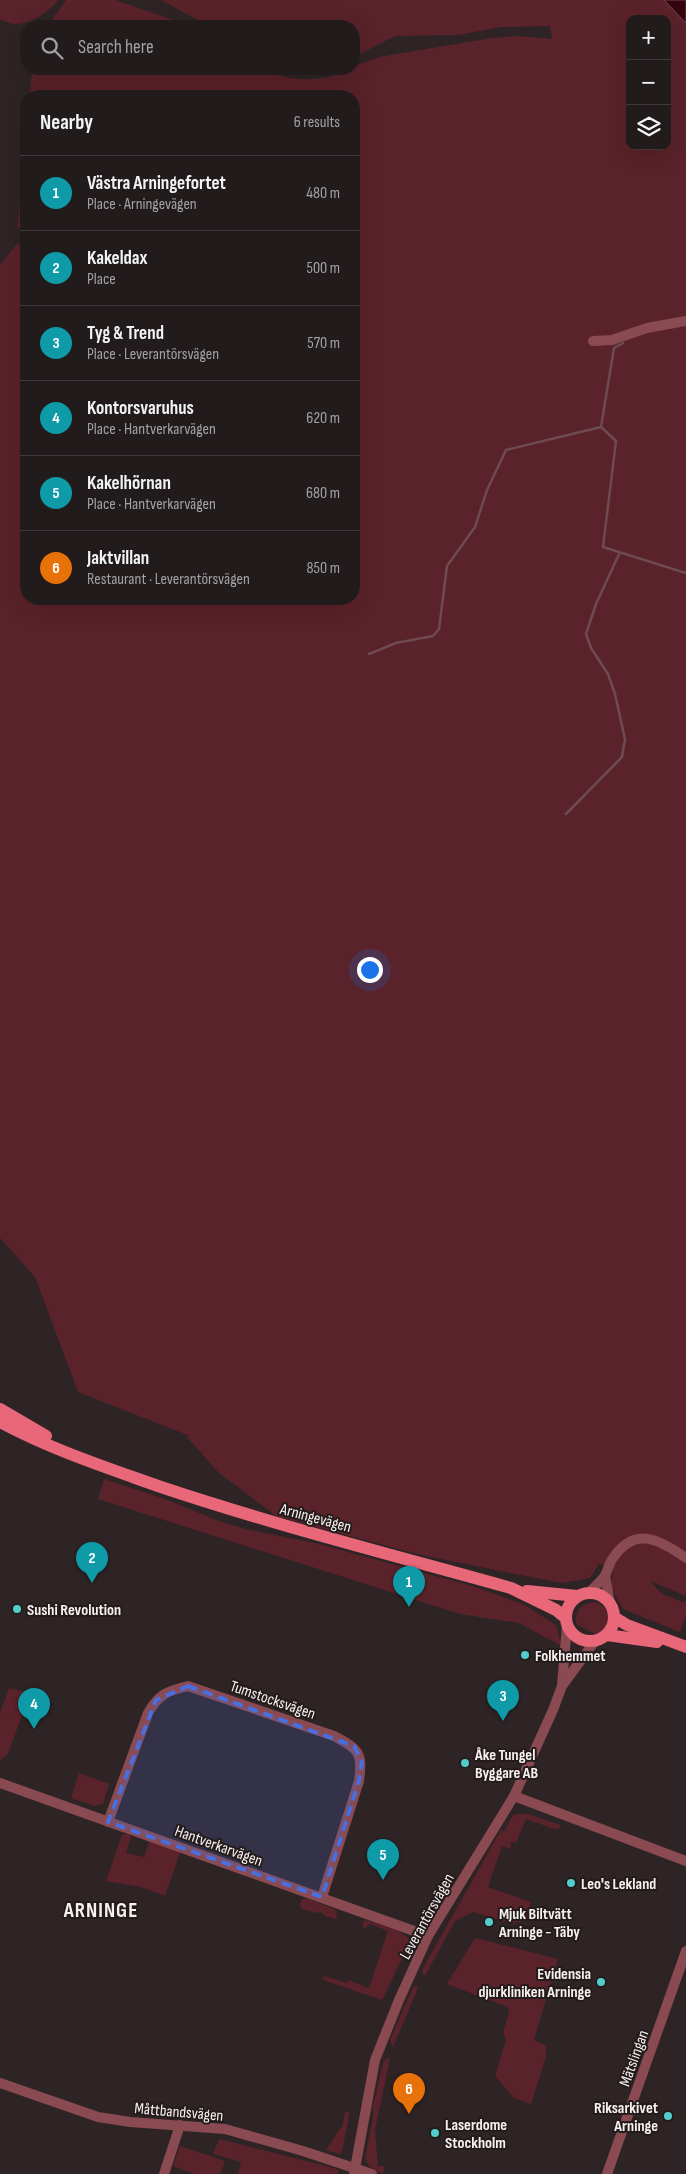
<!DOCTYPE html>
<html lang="en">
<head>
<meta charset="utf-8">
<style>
	body { margin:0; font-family:"Sofia Sans Condensed",sans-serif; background:#2e2829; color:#f1f3f6 }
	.controls { position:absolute; right:15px; top:15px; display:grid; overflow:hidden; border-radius:10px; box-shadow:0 5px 20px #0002 }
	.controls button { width:45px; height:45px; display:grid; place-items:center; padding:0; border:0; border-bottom:1px solid #3f393b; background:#221b1c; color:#f1f3f6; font:25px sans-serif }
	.you { position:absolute; left:369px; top:969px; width:18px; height:18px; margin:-12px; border:4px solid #fff; border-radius:50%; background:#1a73e8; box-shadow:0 0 0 8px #1a73e833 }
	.badge { display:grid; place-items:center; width:32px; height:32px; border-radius:50%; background:#52cdcc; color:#fff; font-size:16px; font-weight:700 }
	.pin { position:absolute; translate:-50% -41px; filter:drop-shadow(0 1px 2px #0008) }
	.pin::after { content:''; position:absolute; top:26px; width:18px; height:15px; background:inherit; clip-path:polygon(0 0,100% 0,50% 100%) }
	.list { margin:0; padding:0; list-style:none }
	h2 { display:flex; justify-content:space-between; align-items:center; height:65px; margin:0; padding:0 20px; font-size:21px }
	h2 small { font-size:16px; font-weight:400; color:#a2a1a3 }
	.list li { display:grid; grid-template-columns:32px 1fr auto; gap:15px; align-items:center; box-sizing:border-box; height:75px; padding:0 20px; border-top:1px solid #3f393b }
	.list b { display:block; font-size:19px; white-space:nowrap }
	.list p { margin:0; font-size:16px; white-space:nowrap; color:#a2a1a3 }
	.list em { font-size:16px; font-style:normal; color:#a2a1a3 }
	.icon { flex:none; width:28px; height:28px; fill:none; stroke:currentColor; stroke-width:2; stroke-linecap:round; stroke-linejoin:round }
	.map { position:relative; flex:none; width:686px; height:2174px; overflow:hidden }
	.search { position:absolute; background:#221b1c; box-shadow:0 5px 20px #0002; left:20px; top:20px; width:340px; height:55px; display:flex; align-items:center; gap:12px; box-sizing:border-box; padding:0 18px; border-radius:20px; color:#a2a1a3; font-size:19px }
	.panel { position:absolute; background:#221b1c; box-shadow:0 5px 20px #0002; left:20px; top:90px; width:340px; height:515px; border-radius:20px }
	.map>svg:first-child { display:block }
	.green { fill:#5a222a; fill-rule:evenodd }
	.water { fill:#34030e; stroke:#6e4a52 }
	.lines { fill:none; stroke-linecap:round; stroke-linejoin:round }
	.stream { stroke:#6e4a52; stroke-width:2.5 }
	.minor { stroke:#894a51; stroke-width:10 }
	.major { stroke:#e86879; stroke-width:12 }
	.marked { fill:#496edd; fill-opacity:0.2; stroke:#496edd; stroke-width:4; stroke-dasharray:10 6; stroke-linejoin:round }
	.poi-dot { fill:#52cdcc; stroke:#241b1b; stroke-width:2 }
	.labels { text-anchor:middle; stroke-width:4; stroke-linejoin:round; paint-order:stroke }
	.street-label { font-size:16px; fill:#f7f0f1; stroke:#241b1b }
	.poi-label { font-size:16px; font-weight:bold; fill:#f7f0f1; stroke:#241b1b; text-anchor:start }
	.district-label { font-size:21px; font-weight:bold; letter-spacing:1px; fill:#f7f0f1; stroke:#241b1b }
</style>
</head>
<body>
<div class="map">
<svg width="686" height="2174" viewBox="0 0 686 2174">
	<rect width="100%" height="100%" fill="#2e2425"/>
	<!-- green -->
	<g class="green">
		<path d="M0,0H58C50,11 31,24 16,24C11,24 4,21 0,19Z"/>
		<path d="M66,0H115L191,26H48Z"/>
		<path d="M161,0H686V1596L650,1581L662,1594L683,1602L686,1601V1616L680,1632L623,1609L611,1588L613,1568L599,1564L590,1578L562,1583L510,1573L417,1554L276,1516L218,1472L187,1437L190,1436L78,1392L35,1277L0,1238V265L16,245L26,241V599H354V96H30L32,69H259C281,78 308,83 332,76C340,74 345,69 354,69V66L379,57L492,38L517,36L552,39L550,26L502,27L458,35L395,36L354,57V26H209ZM630,19H667V146H630Z"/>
		<path d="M26,131V232L17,227L22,189L23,133Z"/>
		<path d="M104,1479L168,1500L216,1520L245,1529L319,1544L479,1588L525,1605L557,1626L561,1646L519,1623L460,1614L98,1499Z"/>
		<path d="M593,1602C613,1605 615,1631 595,1634L576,1624C576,1611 579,1604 593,1602Z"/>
		<path d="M9,1688L30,1693L8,1754L0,1760V1713Z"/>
		<path d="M79,1773L109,1784L103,1804L95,1806L71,1798Z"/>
		<path d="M519,1814H528L560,1825V1827L557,1830L526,1819L516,1843L511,1842L510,1849L502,1846L488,1887L531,1902L530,1907L540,1912L542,1908L551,1912L548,1918L510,1923L473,1912L455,1921L425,1976L422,1972L423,1968L501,1830L504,1831L513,1815Z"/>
		<path d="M127,1834L131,1836L126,1853L144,1857L150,1840L181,1850L165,1896L141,1887L106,1881L122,1835Z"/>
		<path d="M306,1898L334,1909L337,1913L336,1919L325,1916L321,1912L316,1913L300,1908L301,1900Z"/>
		<path d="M365,1920L397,1930L411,1940L382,2000L323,1980L324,1976L347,1983L348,1980L369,1988L388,1931L370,1924L364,1929L362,1923Z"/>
		<path d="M475,1938L558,1959L534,2040L546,2046V2057L531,2104L514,2098L495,2076L506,2040L503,2032L509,2013L508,2007L447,1984Z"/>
		<path d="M416,1986L418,1988L393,2047L390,2040L413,1987Z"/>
		<path d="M390,2058L375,2130L378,2166H385L383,2174L370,2167L365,2159L374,2111H372L383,2063L386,2059Z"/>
		<path d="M345,2111L350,2113L342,2151L340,2154L326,2150L343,2124Z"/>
		<path d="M219,2139L334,2168L339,2171L338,2174H238L241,2162L213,2154Z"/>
		<path d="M180,2146L225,2161L220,2174H194L173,2166Z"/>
	</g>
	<!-- water -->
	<path class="water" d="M664,0H686V23Z"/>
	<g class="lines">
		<!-- stream -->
		<g class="stream">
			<path d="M601,427L616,441L603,547L686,573"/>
			<path d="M369,654L396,643L433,636L439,629L447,566L475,527L487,490L506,450L601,427L614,348L623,343"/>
			<path d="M566,814L622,757L625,739L615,694L608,674L591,648L586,634L596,604L620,552"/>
		</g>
		<!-- minor -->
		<g class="minor">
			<path d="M593,341L612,340L647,328L686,321"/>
			<path d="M605,1575L610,1604"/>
			<path d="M589,1593C594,1587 600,1582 605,1576C608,1570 609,1563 613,1558C635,1526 659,1539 686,1558"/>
			<path d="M562,1685L567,1625"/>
			<path d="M0,1783L428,1936"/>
			<path d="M514,1796L686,1861"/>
			<path d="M108,1822L148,1713C159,1694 167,1691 188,1686L334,1736C359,1749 363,1753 359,1781L322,1897"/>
			<path d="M0,2083L98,2117L130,2122L225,2129L303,2151L372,2174"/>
			<path d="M164,2174L180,2125"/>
			<path d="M354,2174L375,2060L399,2000L428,1936L514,1796L553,1710L562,1686L595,1641"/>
			<path d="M607,2174L686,1951"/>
		</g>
		<!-- major -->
		<g class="major">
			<path d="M0,1409L46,1436"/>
			<path d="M0,1422C50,1449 105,1467 158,1486C274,1525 393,1555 511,1588L556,1610L566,1618"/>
			<path d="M527,1591L577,1596"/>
			<circle cx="590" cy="1617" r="24"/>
			<path d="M614,1617L627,1625L686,1647"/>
			<path d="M607,1635L657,1642"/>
		</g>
	</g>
	<!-- marked area -->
	<path class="marked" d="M188,1686L354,1746L362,1762L359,1781L322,1897L108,1822L156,1700Z"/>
	<!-- markers -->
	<g class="poi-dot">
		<circle cx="17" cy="1609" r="5"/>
		<circle cx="525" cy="1655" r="5"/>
		<circle cx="465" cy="1763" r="5"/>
		<circle cx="571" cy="1883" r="5"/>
		<circle cx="489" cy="1922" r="5"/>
		<circle cx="601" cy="1982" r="5"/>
		<circle cx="668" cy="2116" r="5"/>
		<circle cx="435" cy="2133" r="5"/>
	</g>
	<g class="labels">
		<!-- street labels -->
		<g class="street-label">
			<text transform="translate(316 1517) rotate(15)" y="6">Arningevägen</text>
			<text transform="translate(273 1699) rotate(19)" y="6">Tumstocksvägen</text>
			<text transform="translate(219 1845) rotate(20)" y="6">Hantverkarvägen</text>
			<text transform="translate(426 1916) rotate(-61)" y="6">Leverantörsvägen</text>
			<text transform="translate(633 2058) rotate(-70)" y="6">Mätslingan</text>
			<text transform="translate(179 2111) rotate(5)" y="6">Måttbandsvägen</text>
		</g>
		<!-- poi labels -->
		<g class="poi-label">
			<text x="27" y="1615">Sushi Revolution</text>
			<text x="535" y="1661">Folkhemmet</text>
			<text x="475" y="1760">Åke Tungel<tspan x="475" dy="18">Byggare AB</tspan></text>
			<text x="581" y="1889">Leo's Lekland</text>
			<text x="499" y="1919">Mjuk Biltvätt<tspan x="499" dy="18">Arninge - Täby</tspan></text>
			<text x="591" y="1979" text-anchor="end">Evidensia<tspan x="591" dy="18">djurkliniken Arninge</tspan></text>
			<text x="658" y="2113" text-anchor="end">Riksarkivet<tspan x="658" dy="18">Arninge</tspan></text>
			<text x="445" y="2130">Laserdome<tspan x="445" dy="18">Stockholm</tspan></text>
		</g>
		<!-- district labels -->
		<g class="district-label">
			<text x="101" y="1917">ARNINGE</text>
		</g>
	</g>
</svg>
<div class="controls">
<button>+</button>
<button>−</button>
<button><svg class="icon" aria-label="layers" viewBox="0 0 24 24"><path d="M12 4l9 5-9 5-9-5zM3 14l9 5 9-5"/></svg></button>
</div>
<div class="you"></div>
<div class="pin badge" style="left:409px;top:1607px;background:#0f9aa8">1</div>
<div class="pin badge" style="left:92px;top:1583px;background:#0f9aa8">2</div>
<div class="pin badge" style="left:503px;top:1721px;background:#0f9aa8">3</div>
<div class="pin badge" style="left:34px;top:1729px;background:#0f9aa8">4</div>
<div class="pin badge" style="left:383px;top:1880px;background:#0f9aa8">5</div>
<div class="pin badge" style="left:409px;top:2114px;background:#e8710a">6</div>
<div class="search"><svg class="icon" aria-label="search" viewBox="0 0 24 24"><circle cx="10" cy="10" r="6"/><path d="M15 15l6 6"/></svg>Search here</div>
<section class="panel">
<h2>Nearby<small>6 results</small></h2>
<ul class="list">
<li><span class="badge" style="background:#0f9aa8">1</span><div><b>Västra Arningefortet</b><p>Place · Arningevägen</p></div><em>480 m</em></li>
<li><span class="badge" style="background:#0f9aa8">2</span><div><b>Kakeldax</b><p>Place</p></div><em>500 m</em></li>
<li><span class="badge" style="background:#0f9aa8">3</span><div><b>Tyg &amp; Trend</b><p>Place · Leverantörsvägen</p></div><em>570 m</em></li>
<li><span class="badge" style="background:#0f9aa8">4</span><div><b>Kontorsvaruhus</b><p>Place · Hantverkarvägen</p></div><em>620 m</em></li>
<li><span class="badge" style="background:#0f9aa8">5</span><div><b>Kakelhörnan</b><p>Place · Hantverkarvägen</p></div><em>680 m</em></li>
<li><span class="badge" style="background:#e8710a">6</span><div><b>Jaktvillan</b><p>Restaurant · Leverantörsvägen</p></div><em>850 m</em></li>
</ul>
</section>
</div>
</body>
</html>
